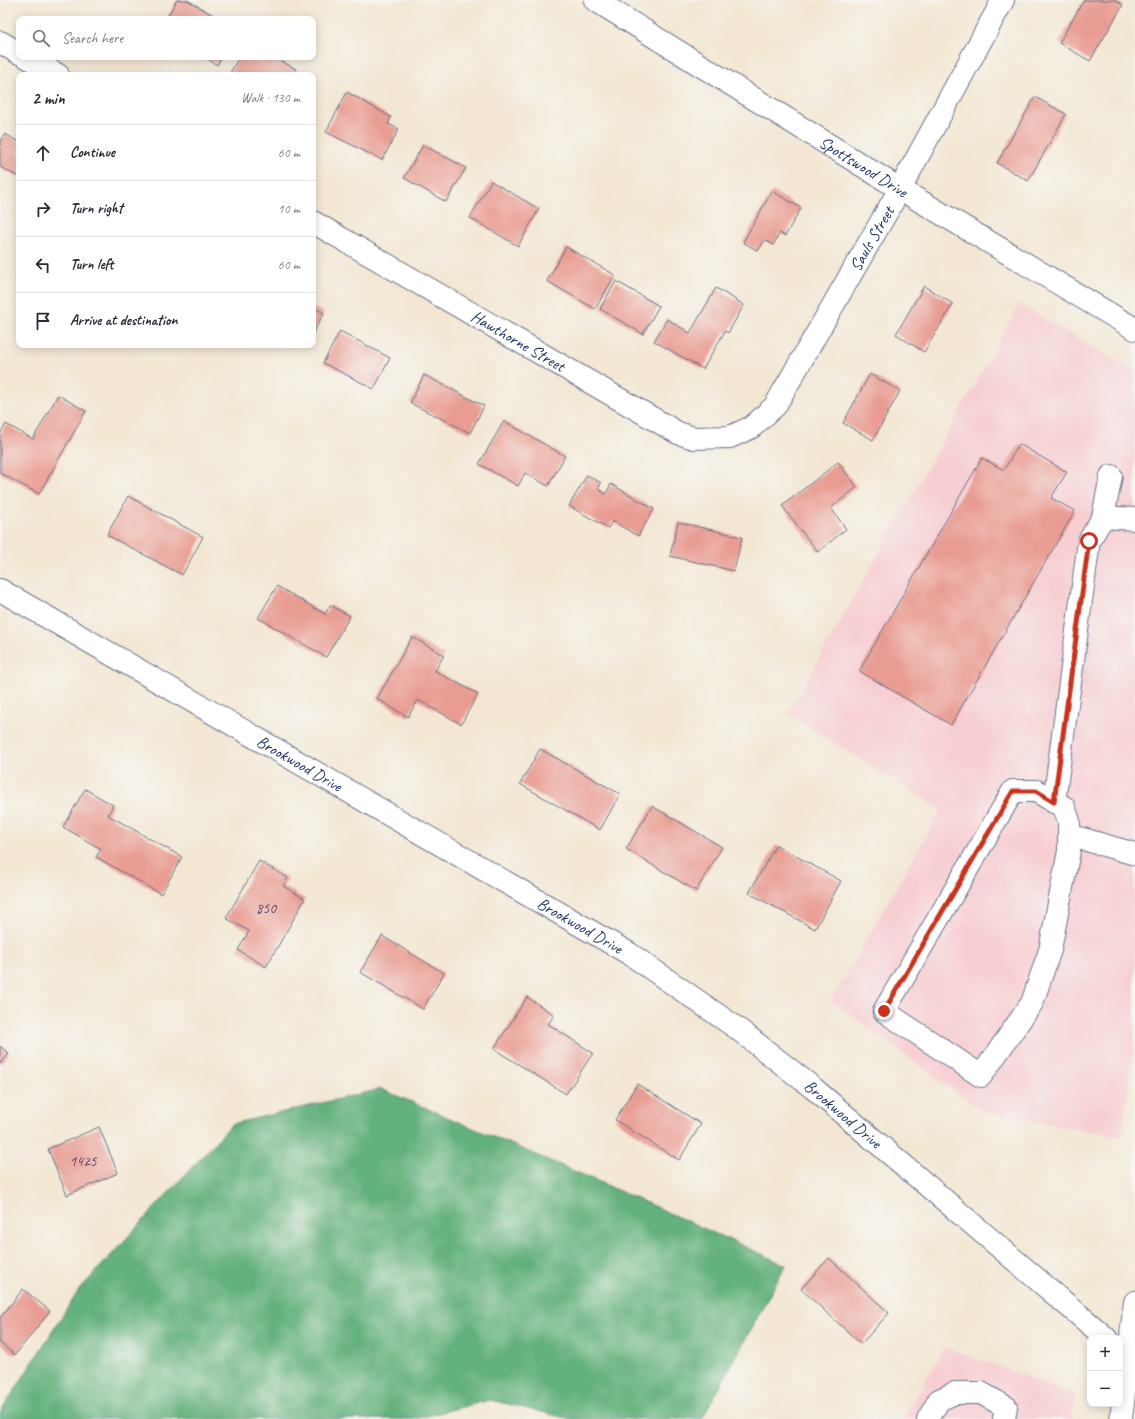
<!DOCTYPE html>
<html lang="en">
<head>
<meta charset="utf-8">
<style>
	body { margin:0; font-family:Caveat,sans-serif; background:#f2f2f3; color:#2b2b33 }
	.controls { position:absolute; right:12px; bottom:12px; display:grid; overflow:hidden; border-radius:8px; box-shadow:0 2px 10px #0003 }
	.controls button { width:36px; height:36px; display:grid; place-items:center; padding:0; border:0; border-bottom:1px solid #e1e1e2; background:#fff; color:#2b2b33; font:20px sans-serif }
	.stop { position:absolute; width:12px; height:12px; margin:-9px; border:3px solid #c8321e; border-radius:50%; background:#fff }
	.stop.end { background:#c8321e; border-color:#fff; box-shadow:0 1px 4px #0008 }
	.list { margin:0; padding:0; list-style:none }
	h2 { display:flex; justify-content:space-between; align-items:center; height:52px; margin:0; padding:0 16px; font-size:17px }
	h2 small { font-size:13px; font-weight:400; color:#7c7c81 }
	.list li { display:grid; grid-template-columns:26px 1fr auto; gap:12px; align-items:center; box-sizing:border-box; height:56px; padding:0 16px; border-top:1px solid #e1e1e2 }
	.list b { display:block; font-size:15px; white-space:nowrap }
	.list em { font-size:13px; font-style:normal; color:#7c7c81 }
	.icon { flex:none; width:22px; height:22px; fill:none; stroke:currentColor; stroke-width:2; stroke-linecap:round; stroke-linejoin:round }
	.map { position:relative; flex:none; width:1135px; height:1419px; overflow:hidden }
	.search { position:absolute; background:#fff; box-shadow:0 2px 10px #0003; left:16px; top:16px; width:300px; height:44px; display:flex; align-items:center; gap:10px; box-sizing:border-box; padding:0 14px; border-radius:8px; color:#7c7c81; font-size:15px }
	.panel { position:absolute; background:#fff; box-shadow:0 2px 10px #0003; left:16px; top:72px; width:300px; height:276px; border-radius:8px }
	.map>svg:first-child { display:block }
	.built { fill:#f7cfd3 }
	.forest { fill:#64b17b; stroke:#40706c }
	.building { fill:#e99c92 }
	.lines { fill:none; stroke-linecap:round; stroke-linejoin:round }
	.minor-casing { stroke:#676f87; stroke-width:24 }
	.major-casing { stroke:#676f87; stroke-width:24 }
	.minor { stroke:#fff; stroke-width:22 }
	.major { stroke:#fff; stroke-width:22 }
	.route { stroke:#c8321e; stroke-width:5 }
	.labels { text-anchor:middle; stroke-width:3; stroke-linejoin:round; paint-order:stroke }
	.number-label { font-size:15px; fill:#4e4a6b }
	.street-label { font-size:17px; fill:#1b2f5e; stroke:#f6f6f2 }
</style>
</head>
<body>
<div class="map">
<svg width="1135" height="1419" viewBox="0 0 1135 1419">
	<rect width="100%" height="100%" fill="#f6f6f2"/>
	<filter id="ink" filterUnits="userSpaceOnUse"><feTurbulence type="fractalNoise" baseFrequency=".025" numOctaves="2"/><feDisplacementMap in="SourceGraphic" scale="8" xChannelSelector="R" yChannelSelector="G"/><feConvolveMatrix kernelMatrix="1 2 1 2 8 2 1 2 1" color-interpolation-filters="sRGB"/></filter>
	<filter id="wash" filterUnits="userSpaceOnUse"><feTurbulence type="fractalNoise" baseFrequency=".012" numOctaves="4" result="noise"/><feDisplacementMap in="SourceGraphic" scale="16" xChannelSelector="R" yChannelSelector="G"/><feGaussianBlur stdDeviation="0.9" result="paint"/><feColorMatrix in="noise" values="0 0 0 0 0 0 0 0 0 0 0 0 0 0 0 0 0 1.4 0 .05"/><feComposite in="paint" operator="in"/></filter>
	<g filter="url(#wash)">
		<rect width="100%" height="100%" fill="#f3e7d3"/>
		<!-- built -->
		<g class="built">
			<path d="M1020,304L1135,372V1035L1122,1137L984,1112L831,1001L941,810L788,714Z"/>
			<path d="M945,1347L1075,1395L1072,1419H903Z"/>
		</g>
		<!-- forest -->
		<path class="forest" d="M381,1089L595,1180L786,1265L702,1419H571L490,1400L415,1419H0V1413L79,1290L232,1124Z"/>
		<g id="blocks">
			<!-- building -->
			<g class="building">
				<path d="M177,0H187L220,19H166Z"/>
				<path d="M1084,0H1115L1123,5L1090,61L1059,43Z"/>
				<path d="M204,57H222L217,65Z"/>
				<path d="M239,57H273L296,69L293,75H229Z"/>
				<path d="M347,92L391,117L388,124L399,129L382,160L326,132Z"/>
				<path d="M1035,97L1066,114L1028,181L997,163Z"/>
				<path d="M5,134L19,142V177L0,167V143Z"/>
				<path d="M423,145L466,168L446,202L404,178Z"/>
				<path d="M491,181L539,209L518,246L470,218Z"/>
				<path d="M772,191L801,208L785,236L780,233L773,245L765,240L758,251L743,242Z"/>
				<path d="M566,247L615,275L595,309L547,281Z"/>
				<path d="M616,281L659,306L643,334L600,309Z"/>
				<path d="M924,286L953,304L924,352L896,334Z"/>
				<path d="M716,288L744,305L728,333L725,331L703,369L654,341L667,319L690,333Z"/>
				<path d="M313,307L324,313L313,333Z"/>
				<path d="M340,331L390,358L374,389L323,363Z"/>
				<path d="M870,374L900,391L873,440L843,423Z"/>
				<path d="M424,375L484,406L470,433L410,403Z"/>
				<path d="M58,395L86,411L39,494L0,473V434L6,424L33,439Z"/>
				<path d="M504,421L565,456L548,486L525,473L518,486L479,464Z"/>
				<path d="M1019,444L1067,472L1051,498L1075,511L951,725L859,671L982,458L1004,470Z"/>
				<path d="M838,462L857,487L831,508L846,529L818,552L782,506Z"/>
				<path d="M587,475L601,483L598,489L606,494L611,484L654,509L638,536L612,521L608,528L569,506Z"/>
				<path d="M128,496L203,537L182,575L107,535Z"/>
				<path d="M678,522L742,537L734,571L670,556Z"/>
				<path d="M277,586L325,614L330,605L350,616L326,657L258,618Z"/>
				<path d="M412,637L444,655L435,671L478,694L461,724L418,700L408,717L377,699Z"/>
				<path d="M540,749L620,794L600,830L520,784Z"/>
				<path d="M85,789L113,805L108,815L182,857L161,894L96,857L101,849L63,827Z"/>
				<path d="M652,806L722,847L696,891L626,849Z"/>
				<path d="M776,845L841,881L815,929L749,893Z"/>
				<path d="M259,861L288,878L283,886L305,899L266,967L238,950L249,931L226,918Z"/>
				<path d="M382,936L444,973L423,1009L360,972Z"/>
				<path d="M527,997L554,1015L548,1024L593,1053L566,1094L494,1049Z"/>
				<path d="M0,1046L9,1054L0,1064Z"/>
				<path d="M637,1084L701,1124L679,1160L615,1120Z"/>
				<path d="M99,1127L118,1173L67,1195L48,1149Z"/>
				<path d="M829,1258L889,1313L861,1344L801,1289Z"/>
				<path d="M23,1289L50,1311L15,1355L0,1343V1318Z"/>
			</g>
		</g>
	</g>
	<g filter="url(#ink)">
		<use href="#blocks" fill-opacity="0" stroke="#676f87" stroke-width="1"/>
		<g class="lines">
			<!-- minor casing -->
			<g class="minor-casing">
				<g id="minor">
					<path id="s1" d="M595,0L900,189L1135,329"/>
					<path d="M0,42L19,53"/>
					<path d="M27,57L58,75"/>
					<path id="s2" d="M313,222L678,433L694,438L730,437L752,427L775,406L900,189L1003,0"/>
					<path d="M1103,517L1135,519"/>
					<path id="s3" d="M0,590L630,954L738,1029L813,1088L1106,1338"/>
					<path d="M1013,791H1036L1064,807L1069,821V851L1050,950L1032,1003L981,1076L884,1011Z"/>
					<path d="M1054,802L1089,541L1103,517L1111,476"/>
					<path d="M1069,835L1135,854"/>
					<path d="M928,1419L939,1400L955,1393H981L1006,1407L1004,1419"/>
				</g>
			</g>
			<!-- major casing -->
			<g class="major-casing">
				<path id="major" d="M1121,1419L1135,1302"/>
			</g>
			<!-- minor -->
			<use href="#minor" class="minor"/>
			<!-- major -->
			<use href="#major" class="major"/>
		</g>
	</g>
	<g class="lines" filter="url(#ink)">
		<!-- route -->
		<path class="route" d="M884,1011L1013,791H1036L1054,802L1089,541"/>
	</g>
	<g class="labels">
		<!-- number labels -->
		<g class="number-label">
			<text x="266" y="913">850</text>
			<text x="83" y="1166">1425</text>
		</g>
		<!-- street labels -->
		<g class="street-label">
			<text dy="6" stroke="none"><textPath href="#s1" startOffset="316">Spottswood Drive</textPath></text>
			<text dy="6" stroke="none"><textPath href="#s2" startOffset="723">Sauls Street</textPath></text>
			<text dy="6" stroke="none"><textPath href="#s2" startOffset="237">Hawthorne Street</textPath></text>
			<text dy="6" stroke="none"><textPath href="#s3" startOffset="346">Brookwood Drive</textPath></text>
			<text dy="6" stroke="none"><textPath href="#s3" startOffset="670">Brookwood Drive</textPath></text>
			<text dy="6" stroke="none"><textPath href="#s3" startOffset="994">Brookwood Drive</textPath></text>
		</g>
	</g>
</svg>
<div class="controls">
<button>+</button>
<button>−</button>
</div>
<div class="stop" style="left:1089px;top:541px"></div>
<div class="stop end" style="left:884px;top:1011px"></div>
<div class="search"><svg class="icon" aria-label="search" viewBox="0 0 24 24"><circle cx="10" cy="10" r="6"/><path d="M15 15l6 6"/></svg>Search here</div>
<section class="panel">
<h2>2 min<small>Walk · 130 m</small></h2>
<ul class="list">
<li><svg class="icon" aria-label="ahead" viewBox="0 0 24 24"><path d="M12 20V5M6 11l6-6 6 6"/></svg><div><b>Continue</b></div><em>60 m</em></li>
<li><svg class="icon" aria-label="right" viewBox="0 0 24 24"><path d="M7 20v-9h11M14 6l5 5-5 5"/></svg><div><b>Turn right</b></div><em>10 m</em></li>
<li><svg class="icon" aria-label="left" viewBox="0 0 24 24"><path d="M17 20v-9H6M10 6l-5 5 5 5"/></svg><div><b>Turn left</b></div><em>60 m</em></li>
<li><svg class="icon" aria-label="arrive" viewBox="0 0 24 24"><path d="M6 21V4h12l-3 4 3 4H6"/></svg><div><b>Arrive at destination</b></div></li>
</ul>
</section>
</div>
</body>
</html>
